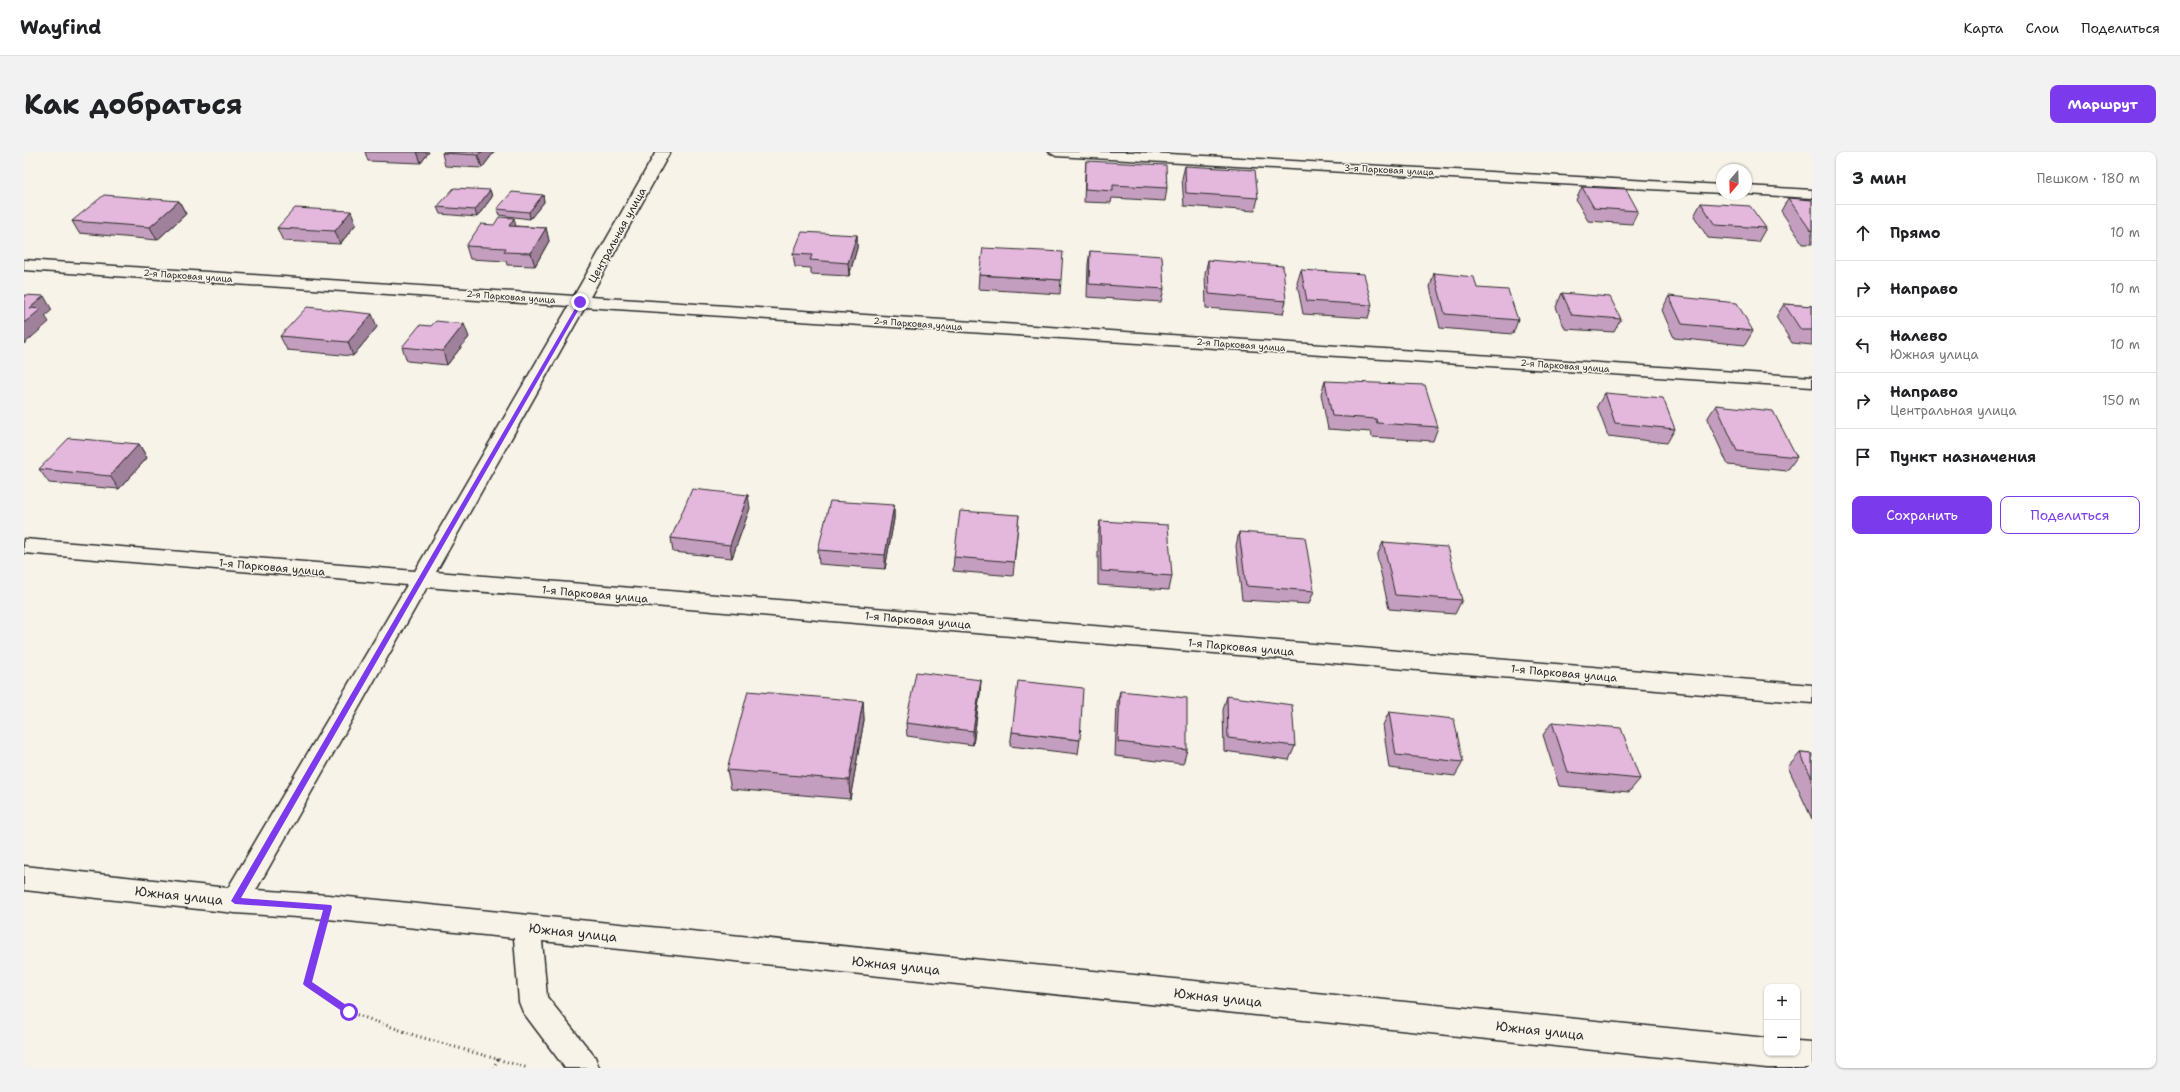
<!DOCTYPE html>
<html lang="ru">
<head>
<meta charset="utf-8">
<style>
	body { margin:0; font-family:"Shantell Sans",sans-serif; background:#f2f2f2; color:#202124 }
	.controls { position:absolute; right:12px; bottom:12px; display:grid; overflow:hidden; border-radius:8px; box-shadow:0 1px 3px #0004 }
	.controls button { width:36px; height:36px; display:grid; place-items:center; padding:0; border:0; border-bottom:1px solid #e0e0e0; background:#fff; color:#202124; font:20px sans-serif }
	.compass { position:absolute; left:1692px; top:12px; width:36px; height:36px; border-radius:50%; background:#fff; box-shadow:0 1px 3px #0004; rotate:199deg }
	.stop { position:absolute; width:12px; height:12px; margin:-9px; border:3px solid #7c3aed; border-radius:50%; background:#fff }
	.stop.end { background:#7c3aed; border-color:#fff; box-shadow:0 1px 4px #0008 }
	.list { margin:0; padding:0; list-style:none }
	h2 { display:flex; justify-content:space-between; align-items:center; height:52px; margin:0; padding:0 16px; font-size:17px }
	h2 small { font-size:13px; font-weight:400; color:#757577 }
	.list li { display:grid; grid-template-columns:26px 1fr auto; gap:12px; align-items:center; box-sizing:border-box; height:56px; padding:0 16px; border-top:1px solid #e0e0e0 }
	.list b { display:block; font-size:15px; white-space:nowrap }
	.list p { margin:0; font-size:13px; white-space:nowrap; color:#757577 }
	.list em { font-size:13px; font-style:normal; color:#757577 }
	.actions { display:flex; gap:8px; padding:12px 16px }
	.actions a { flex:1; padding:9px 0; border:1px solid #7c3aed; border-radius:8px; text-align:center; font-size:14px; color:#7c3aed }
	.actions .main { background:#7c3aed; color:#fff }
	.icon { flex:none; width:22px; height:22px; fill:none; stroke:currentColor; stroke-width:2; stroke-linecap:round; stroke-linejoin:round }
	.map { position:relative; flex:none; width:1788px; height:916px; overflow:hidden; border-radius:8px }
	header { display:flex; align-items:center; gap:24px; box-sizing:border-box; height:56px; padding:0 20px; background:#fff; border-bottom:1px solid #e0e0e0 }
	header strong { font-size:19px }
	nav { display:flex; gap:22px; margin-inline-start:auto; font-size:14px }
	.intro { display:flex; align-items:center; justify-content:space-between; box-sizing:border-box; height:96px; padding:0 24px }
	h1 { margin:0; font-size:28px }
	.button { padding:10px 18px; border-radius:8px; background:#7c3aed; color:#fff; font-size:14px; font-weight:700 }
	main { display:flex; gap:24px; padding:0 24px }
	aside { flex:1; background:#fff; border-radius:8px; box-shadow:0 1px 3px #0004 }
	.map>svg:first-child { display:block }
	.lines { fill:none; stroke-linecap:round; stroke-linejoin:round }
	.minor-casing { stroke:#2b2b2b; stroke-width:3 }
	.path { stroke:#2b2b2b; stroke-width:3; stroke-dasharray:1 3.5; stroke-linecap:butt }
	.minor { fill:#f7f3e8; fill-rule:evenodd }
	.wall { fill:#c49ebe; stroke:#2b2b2b }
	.shaded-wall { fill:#a0819b; stroke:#2b2b2b }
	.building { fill:#e4b8dd; stroke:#2b2b2b }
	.route { fill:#7c3aed }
	.labels { text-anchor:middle; stroke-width:3; stroke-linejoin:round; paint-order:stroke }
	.far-street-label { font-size:9px; fill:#2b2b2b; stroke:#f7f3e8 }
	.street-label { font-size:11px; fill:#2b2b2b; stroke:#f7f3e8 }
	.near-street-label { font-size:13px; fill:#2b2b2b; stroke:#f7f3e8 }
</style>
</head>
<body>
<header>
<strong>Wayfind</strong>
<nav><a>Карта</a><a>Слои</a><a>Поделиться</a></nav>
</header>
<div class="intro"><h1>Как добраться</h1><a class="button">Маршрут</a></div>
<main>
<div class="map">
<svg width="1788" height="916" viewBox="0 0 1788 916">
	<rect width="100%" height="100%" fill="#f7f3e8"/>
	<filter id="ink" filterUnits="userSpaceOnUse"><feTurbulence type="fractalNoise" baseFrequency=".025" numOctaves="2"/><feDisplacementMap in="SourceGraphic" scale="8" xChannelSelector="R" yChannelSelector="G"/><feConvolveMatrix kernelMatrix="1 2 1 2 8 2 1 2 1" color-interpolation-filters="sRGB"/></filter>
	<g filter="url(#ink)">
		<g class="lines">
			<!-- minor casing -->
			<g class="minor-casing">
				<g id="minor">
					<path d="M632,0H646L566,145L1788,225V235L561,155L412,420L1788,533V551L403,435L232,738L304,743L1743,886V901H1773V889L1788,890V916H1743L518,789L523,845L571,905L575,916H541L499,860L495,850L490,786L304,767L211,761L0,738V714L204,736L383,433L0,401V387L391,419L545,154L0,118V108L550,144Z"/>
					<path d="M1025,0H1108L1698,33V41L1032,4Z"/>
					<path d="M1722,34L1788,38V46L1722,42H1720H1722Z"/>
				</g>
			</g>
			<!-- path -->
			<g class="path">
				<path d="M296,788L284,832L325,860L393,884L504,916"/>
				<path d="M469,916L474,907"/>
			</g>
			<!-- minor -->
			<use href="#minor" class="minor"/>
		</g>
		<!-- wall -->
		<g class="wall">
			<path d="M341,0H405L397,11L344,9Z"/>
			<path d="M419,0H470L458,16L421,14L418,1Z"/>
			<path d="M1062,9L1143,36L1141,49L1088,46L1087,51L1060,50L1061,22Z"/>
			<path d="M1161,14L1234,46L1231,59L1160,54L1158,26Z"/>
			<path d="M1558,35L1614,59L1608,72L1564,69L1552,48Z"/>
			<path d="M466,38L468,45L453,65L416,62L413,55Z"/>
			<path d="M519,43L520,50L506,67L475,63L473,57Z"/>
			<path d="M1764,46L1788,48V92H1779L1757,59Z"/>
			<path d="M155,49L162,62L133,88L55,81L48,69Z"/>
			<path d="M1677,51L1742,76L1734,90L1684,86L1670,64Z"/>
			<path d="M332,72L316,92L259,89L253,76Z"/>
			<path d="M492,74L522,76L525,89L511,114L483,113L482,109L446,107L442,94Z"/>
			<path d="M833,83V96L825,124L787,122V116L771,115L769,102Z"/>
			<path d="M1066,99L1140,137L1137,150L1063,145L1064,112Z"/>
			<path d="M1184,108L1262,149L1259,162L1182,156L1181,121Z"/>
			<path d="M1277,118L1348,153L1344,166L1279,162L1273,131Z"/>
			<path d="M1410,121L1453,136L1494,168L1489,182L1416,176L1406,135Z"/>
			<path d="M955,123L1037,128L1036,142L954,137Z"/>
			<path d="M1538,141L1597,167L1590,180L1541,177L1532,155Z"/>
			<path d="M1645,144L1729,179L1721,193L1650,186L1638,158Z"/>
			<path d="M1760,152L1788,154V193L1768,191L1752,165Z"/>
			<path d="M353,175L329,204L263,198L256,184Z"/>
			<path d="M445,185L423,213L383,209L378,195Z"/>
			<path d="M1301,229L1414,275L1409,289L1348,285L1347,280L1304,277L1297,242Z"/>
			<path d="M1581,241L1651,277L1643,291L1584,284L1573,254Z"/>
			<path d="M1692,253L1773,305L1763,319L1704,313L1683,267Z"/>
			<path d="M115,292L123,306L95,337L25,331L15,317Z"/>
			<path d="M870,353V367L861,417L795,412L794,398Z"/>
			<path d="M726,356L708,406L649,400L647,386Z"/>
			<path d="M995,363L989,424L929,419L930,405Z"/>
			<path d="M1076,369L1148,424L1145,438L1074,433V383Z"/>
			<path d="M1215,380L1290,439L1285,452L1218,448L1212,394Z"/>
			<path d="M1359,390L1438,448L1431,462L1365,457L1353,404Z"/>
			<path d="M957,528L956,541L949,593L883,584L882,571Z"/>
			<path d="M1096,539L1163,598L1159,612L1091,604L1093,552Z"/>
			<path d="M1203,544L1271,594L1265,608L1200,599L1199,558Z"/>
			<path d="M839,549L840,568L826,647L707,637L703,618Z"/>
			<path d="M1365,560L1439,610L1431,624L1365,616L1359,573Z"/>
			<path d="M1528,570L1616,627L1605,640L1535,634L1519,583Z"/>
			<path d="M988,580L1056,588L1054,602L986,594Z"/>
			<path d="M1776,601L1788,602V667L1764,615Z"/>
		</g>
		<!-- shaded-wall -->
		<g class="shaded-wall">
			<path d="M393,0H405L397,11Z"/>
			<path d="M457,0H470L458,16L454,3Z"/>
			<path d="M466,38L468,45L453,65L451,58Z"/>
			<path d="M519,43L520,50L506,67L505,60Z"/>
			<path d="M155,49L162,62L133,88L126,75Z"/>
			<path d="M327,59L332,72L316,92L311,79Z"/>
			<path d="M490,66L493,79L485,74Z"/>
			<path d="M522,76L525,89L511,114L507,101Z"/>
			<path d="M833,83V96L825,124L824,111Z"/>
			<path d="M20,144L28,158L21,164L25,170L0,192V171L6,156Z"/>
			<path d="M348,162L353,175L329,204L324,190Z"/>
			<path d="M440,172L445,185L423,213L419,199Z"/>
			<path d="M115,292L123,306L95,337L86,324Z"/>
			<path d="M724,343L726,356L708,406L706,393Z"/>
			<path d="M870,353V367L861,417V403Z"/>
			<path d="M957,528L956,541L949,593V579Z"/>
			<path d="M839,549L840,568L826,647L825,628Z"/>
		</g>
		<!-- building -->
		<g class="building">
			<path d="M419,0H457L454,3L418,1Z"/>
			<path d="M1062,9L1142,13L1143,36L1089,33V39L1061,37Z"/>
			<path d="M1161,14L1231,18L1234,46L1162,41Z"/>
			<path d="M1558,35L1602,37L1614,59L1570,56Z"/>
			<path d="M430,36L466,38L451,58L413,55Z"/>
			<path d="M488,40L519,43L505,60L473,57Z"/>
			<path d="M80,43L155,49L126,75L48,69Z"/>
			<path d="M1764,46L1788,48V79H1787Z"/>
			<path d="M1677,51L1726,54L1742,76L1691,73Z"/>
			<path d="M271,56L327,59L311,79L253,76Z"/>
			<path d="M475,65L490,66L485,74L522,76L507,101L480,100L482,96L442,94L457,72L470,73Z"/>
			<path d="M778,80L833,83L824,111L786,108L788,103L769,102Z"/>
			<path d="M959,96L1039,100L1037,128L955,123Z"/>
			<path d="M1066,99L1138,104L1140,137L1065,132Z"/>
			<path d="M1184,108L1259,114L1262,149L1185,142Z"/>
			<path d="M1277,118L1340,122L1348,153L1283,149Z"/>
			<path d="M1410,121L1450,125L1453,136L1484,138L1494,168L1421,162Z"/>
			<path d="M1538,141L1586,145L1597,167L1548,163Z"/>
			<path d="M0,143L20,144L6,156L17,157L0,171Z"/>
			<path d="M1645,144L1713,151L1729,179L1658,172Z"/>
			<path d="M1760,152L1788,154V178H1777Z"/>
			<path d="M283,155L348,162L324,190L256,184Z"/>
			<path d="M412,169L440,172L419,199L378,195L396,173L407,174Z"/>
			<path d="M1301,229L1401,233L1414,275L1353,271L1352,267L1308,264Z"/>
			<path d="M1581,241L1639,246L1651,277L1591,271Z"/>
			<path d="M1692,253L1749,259L1773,305L1713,299Z"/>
			<path d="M45,286L115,292L86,324L15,317Z"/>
			<path d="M668,337L724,343L706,393L647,386Z"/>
			<path d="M806,349L870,353L861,403L794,398Z"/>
			<path d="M936,359L995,363L990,410L930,405Z"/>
			<path d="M1076,369L1144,373L1148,424L1077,419Z"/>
			<path d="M1215,380L1281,385L1290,439L1222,434Z"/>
			<path d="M1359,390L1423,395L1438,448L1371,443Z"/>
			<path d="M892,520L957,528L949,579L882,571Z"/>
			<path d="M994,529L1059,536L1056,588L988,580Z"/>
			<path d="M724,539L839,549L825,628L703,618Z"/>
			<path d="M1096,539L1163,546V598L1094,590Z"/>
			<path d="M1203,544L1268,553L1271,594L1204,586Z"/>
			<path d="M1365,560L1430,567L1439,610L1372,603Z"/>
			<path d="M1528,570L1597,576L1616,627L1544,620Z"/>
			<path d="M1776,601L1788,602V626Z"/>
		</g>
	</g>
	<!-- route -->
	<path class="route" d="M556,148L559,150L217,746L307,753L308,755L288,830L328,857L329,860L325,864L281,834L279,832L299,758L211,752L207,749Z"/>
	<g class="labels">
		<!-- far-street labels -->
		<g class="far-street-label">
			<text transform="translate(1365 18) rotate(3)" y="3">3-я Парковая улица</text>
			<text transform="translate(164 124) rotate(4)" y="3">2-я Парковая улица</text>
			<text transform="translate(487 145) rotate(4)" y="3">2-я Парковая улица</text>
			<text transform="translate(894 172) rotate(4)" y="3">2-я Парковая улица</text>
			<text transform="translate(1217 193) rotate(4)" y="3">2-я Парковая улица</text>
			<text transform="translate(1541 214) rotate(4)" y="3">2-я Парковая улица</text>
		</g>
		<!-- street labels -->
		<g class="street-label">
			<text transform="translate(593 83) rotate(-61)" y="4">Центральная улица</text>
			<text transform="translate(248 415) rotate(5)" y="4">1-я Парковая улица</text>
			<text transform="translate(571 442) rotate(5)" y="4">1-я Парковая улица</text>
			<text transform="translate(894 468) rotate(5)" y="4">1-я Парковая улица</text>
			<text transform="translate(1217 495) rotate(5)" y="4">1-я Парковая улица</text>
			<text transform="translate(1540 521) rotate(5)" y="4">1-я Парковая улица</text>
		</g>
		<!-- near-street labels -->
		<g class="near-street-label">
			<text transform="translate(155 743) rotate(6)" y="5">Южная улица</text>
			<text transform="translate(549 780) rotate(6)" y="5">Южная улица</text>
			<text transform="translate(872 813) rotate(6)" y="5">Южная улица</text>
			<text transform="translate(1194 845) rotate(6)" y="5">Южная улица</text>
			<text transform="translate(1516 878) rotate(6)" y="5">Южная улица</text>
		</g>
	</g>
</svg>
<div class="controls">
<button>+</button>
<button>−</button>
</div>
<svg class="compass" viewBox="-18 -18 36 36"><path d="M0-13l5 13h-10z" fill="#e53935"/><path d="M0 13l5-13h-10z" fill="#757577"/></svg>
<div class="stop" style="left:325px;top:860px"></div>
<div class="stop end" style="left:556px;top:150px"></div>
</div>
<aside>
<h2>3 мин<small>Пешком · 180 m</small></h2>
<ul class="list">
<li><svg class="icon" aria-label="ahead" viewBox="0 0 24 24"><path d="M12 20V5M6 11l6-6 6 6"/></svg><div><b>Прямо</b></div><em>10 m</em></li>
<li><svg class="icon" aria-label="right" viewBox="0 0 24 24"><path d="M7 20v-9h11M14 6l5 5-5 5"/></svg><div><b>Направо</b></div><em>10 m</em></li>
<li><svg class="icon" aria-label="left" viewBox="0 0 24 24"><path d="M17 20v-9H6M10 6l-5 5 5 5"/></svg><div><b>Налево</b><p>Южная улица</p></div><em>10 m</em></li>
<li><svg class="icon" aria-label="right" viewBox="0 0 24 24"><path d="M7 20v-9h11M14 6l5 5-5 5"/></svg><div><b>Направо</b><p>Центральная улица</p></div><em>150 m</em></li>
<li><svg class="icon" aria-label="arrive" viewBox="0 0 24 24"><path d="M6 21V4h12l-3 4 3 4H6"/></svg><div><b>Пункт назначения</b></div></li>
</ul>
<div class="actions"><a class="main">Сохранить</a><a>Поделиться</a></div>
</aside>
</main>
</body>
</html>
